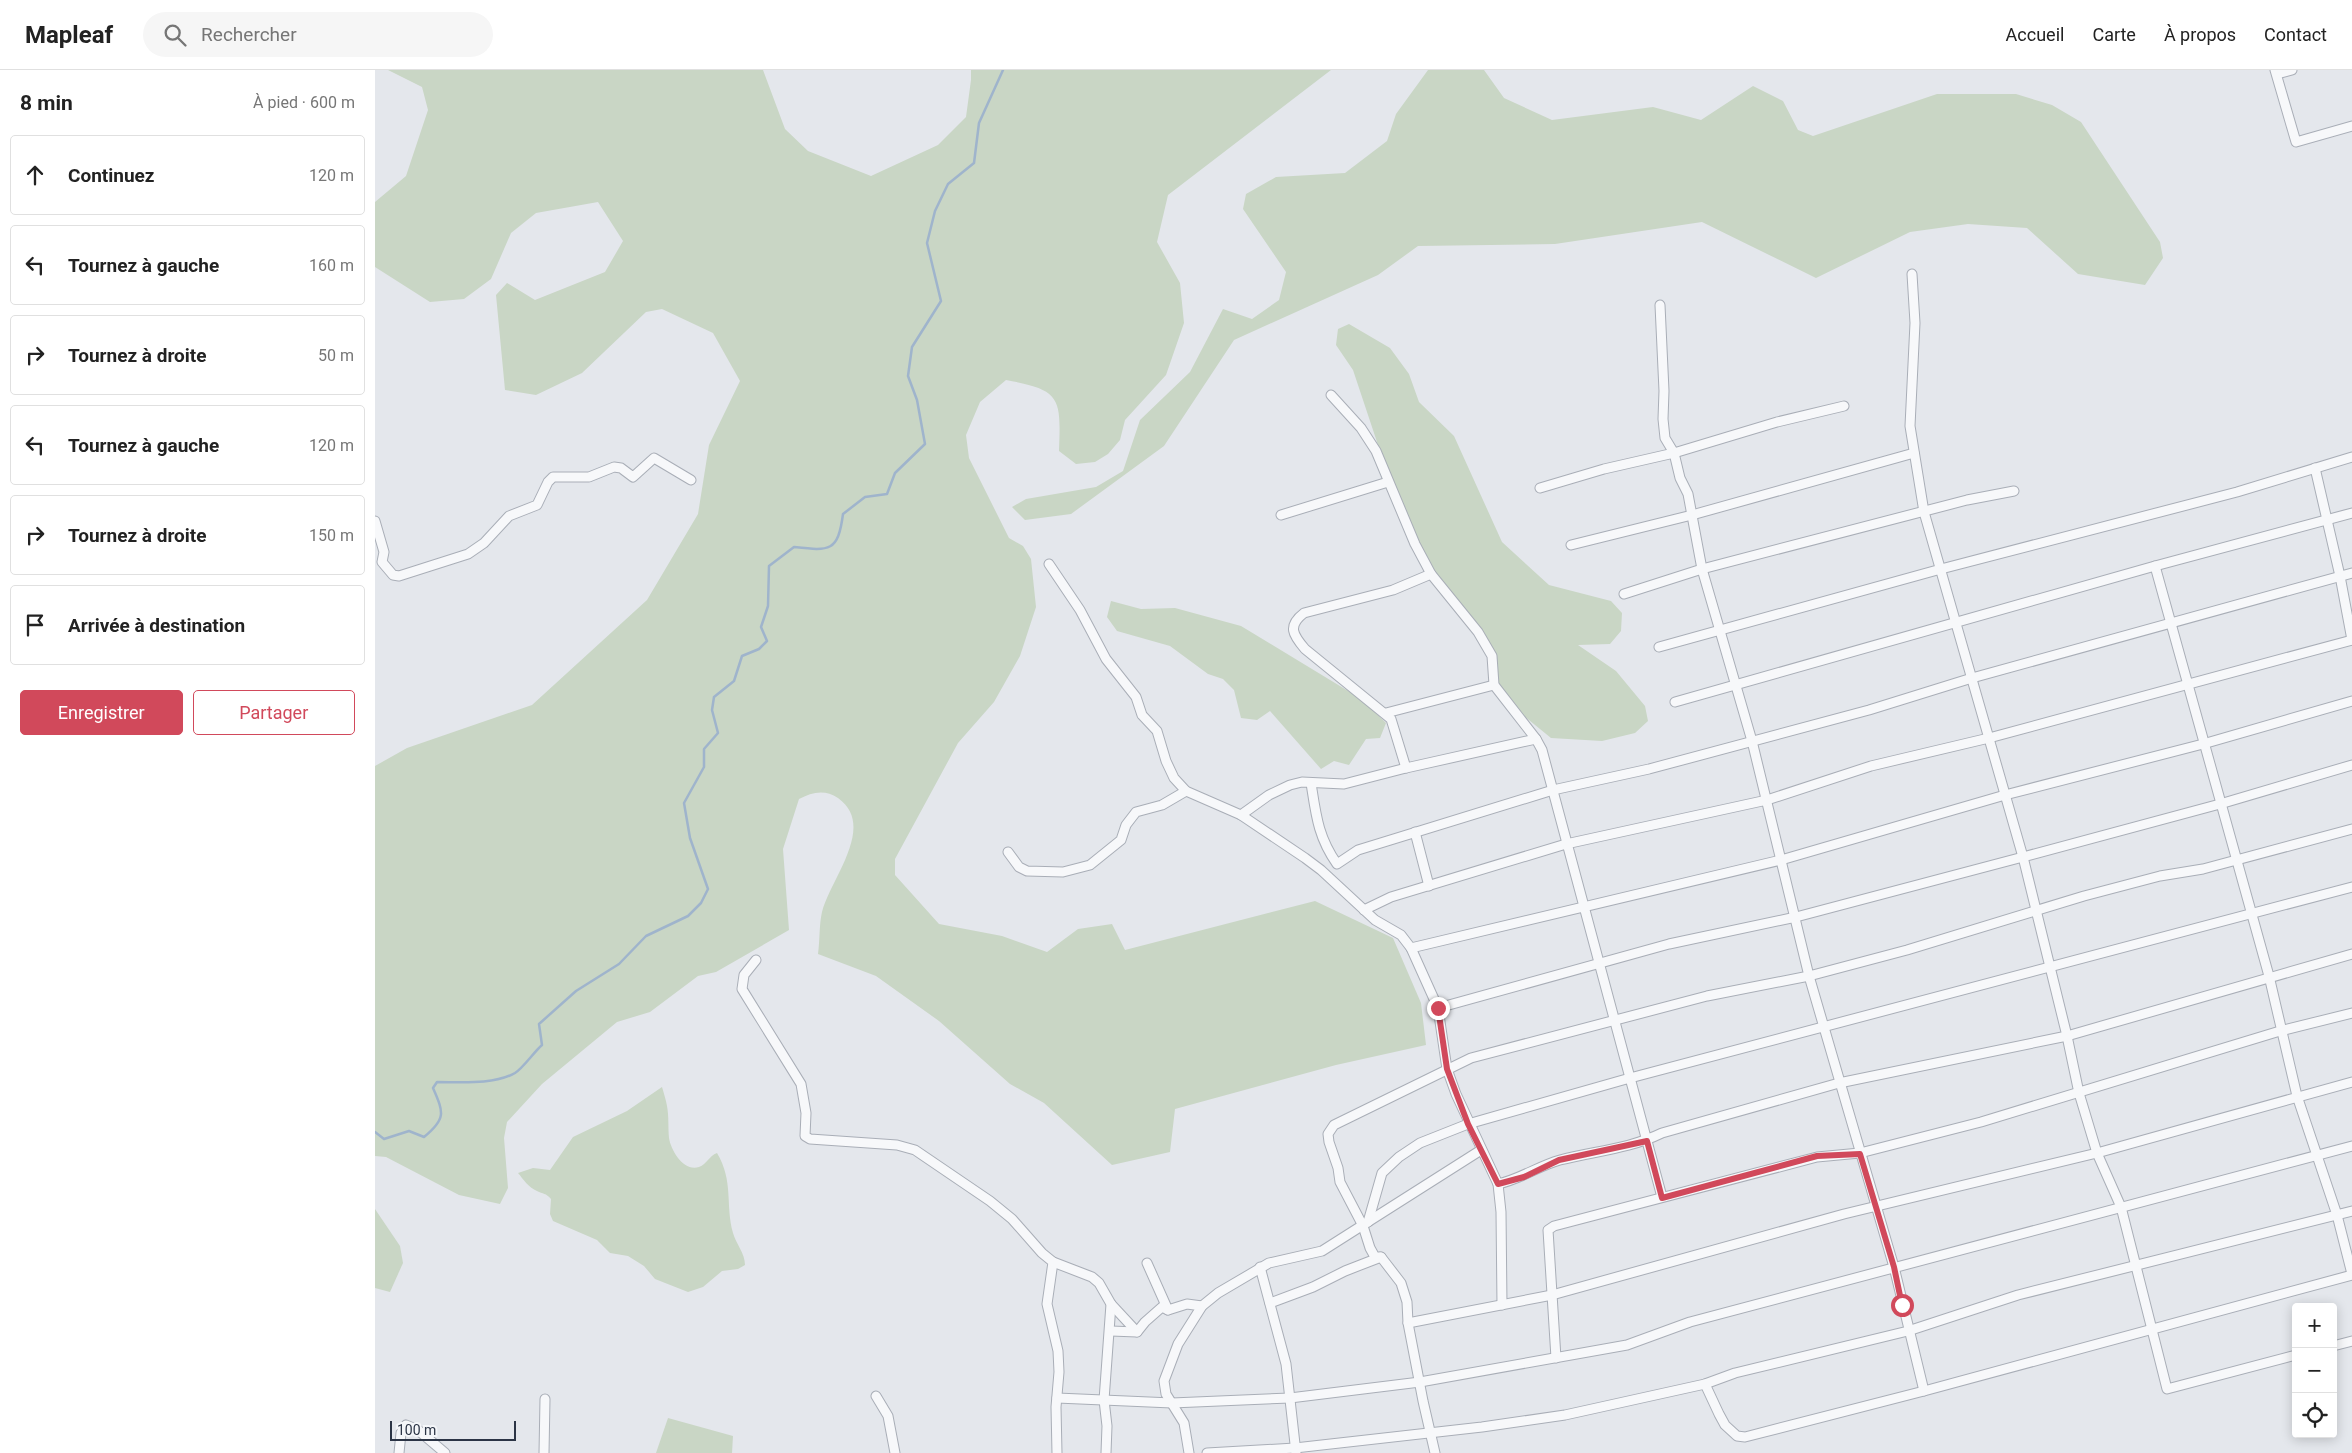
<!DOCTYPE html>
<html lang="fr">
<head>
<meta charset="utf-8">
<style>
	body { margin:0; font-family:Roboto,sans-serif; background:#f6f6f6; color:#222 }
	.controls { position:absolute; right:15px; bottom:15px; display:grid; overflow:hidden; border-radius:5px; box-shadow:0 2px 12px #0003 }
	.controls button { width:45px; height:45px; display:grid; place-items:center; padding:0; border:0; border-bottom:1px solid #e0e0e0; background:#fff; color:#222; font:25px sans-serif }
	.scale { position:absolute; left:15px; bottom:12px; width:126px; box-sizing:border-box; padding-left:5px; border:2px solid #2b3445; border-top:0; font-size:14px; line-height:18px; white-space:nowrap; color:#2b3445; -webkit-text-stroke:4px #f4f6f9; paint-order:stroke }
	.stop { position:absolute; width:15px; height:15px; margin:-11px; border:4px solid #d1495b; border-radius:50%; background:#fff }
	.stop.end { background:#d1495b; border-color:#fff; box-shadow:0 1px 5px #0008 }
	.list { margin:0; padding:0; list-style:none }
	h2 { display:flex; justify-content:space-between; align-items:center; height:65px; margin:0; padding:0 20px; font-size:21px }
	h2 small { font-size:16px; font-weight:400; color:#767676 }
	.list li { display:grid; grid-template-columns:32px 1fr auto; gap:15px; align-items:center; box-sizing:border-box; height:80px; margin:0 10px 10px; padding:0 10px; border:1px solid #e0e0e0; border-radius:5px }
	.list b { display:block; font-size:19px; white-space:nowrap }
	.list em { font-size:16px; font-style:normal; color:#767676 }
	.actions { display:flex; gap:10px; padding:15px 20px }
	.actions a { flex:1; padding:11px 0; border:1px solid #d1495b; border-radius:5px; text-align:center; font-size:18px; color:#d1495b }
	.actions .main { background:#d1495b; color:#fff }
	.icon { flex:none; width:28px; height:28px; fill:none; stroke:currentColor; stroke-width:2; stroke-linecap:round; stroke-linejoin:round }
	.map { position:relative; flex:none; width:1977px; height:1383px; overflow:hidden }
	header { display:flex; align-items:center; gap:30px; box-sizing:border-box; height:70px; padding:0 25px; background:#fff; border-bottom:1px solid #e0e0e0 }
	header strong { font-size:24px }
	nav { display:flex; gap:28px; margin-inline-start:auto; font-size:18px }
	.search { width:350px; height:45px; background:#f6f6f6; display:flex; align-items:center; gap:12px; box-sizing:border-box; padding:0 18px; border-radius:28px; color:#767676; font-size:19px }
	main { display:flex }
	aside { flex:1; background:#fff }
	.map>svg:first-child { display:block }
	.green { fill:#c9d6c5 }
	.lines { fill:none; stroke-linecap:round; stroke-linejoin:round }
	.stream { stroke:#9fb4cc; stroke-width:2.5 }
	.street-casing { stroke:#a9aeb7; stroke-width:11 }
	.street { stroke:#f7f8fa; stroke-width:9 }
	.route { stroke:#d1495b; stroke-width:6 }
</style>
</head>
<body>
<header>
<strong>Mapleaf</strong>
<div class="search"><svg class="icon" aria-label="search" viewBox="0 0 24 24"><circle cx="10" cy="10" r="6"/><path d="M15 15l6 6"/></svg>Rechercher</div>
<nav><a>Accueil</a><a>Carte</a><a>À propos</a><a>Contact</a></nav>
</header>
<main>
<aside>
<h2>8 min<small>À pied · 600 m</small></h2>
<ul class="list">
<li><svg class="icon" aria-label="ahead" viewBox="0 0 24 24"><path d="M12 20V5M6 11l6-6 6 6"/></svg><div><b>Continuez</b></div><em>120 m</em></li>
<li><svg class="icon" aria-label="left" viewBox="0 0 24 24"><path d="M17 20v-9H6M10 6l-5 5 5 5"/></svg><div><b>Tournez à gauche</b></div><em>160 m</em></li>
<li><svg class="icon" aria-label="right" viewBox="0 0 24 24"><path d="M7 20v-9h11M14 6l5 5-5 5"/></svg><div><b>Tournez à droite</b></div><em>50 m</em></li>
<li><svg class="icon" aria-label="left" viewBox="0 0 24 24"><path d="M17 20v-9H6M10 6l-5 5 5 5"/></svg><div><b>Tournez à gauche</b></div><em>120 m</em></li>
<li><svg class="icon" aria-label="right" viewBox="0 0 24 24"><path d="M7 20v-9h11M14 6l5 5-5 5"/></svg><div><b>Tournez à droite</b></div><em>150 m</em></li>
<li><svg class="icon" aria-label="arrive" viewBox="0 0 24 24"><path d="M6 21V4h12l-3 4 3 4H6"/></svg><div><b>Arrivée à destination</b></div></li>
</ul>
<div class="actions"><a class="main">Enregistrer</a><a>Partager</a></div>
</aside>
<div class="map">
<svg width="1977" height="1383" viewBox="0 0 1977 1383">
	<rect width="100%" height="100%" fill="#e4e7ec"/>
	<!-- green -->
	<g class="green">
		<path d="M13,0H388L410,59L433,81L496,106L563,75L591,47L596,10V0H956L793,125L782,172L805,213L809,253L791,305L750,350L745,370L733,384L720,392L701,394L684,381C686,327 686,320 631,310L605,332L591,365L594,388L634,468L648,476L656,489L661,537L645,586L619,632L583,673L520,789V805L564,854L627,866L672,882L703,859L737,854L750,880L940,831L1018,868L1046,933L1051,975L961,995L800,1039L795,1082L737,1095L669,1033L635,1014L564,951L501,906L443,884C445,870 444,855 447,842C456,808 502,756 463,728C450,719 437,722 424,729L408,779L414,860L341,902L323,906L275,942L242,952L167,1014L132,1052L129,1068L133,1118L125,1134L84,1125L11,1087L0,1086V696L32,678L157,635L272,530L323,444L334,375L365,311L338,263L287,239L271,242L207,303L161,325L130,320L121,225L132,213L160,230L230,202L248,171L223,132L161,143L136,163L116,209L89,229L55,232L0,197V132L31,106L53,40L47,17Z"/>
		<path d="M1053,0H1109L1129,28L1177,50L1278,37L1326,50L1378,16L1408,31L1423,60L1438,66L1562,24H1641L1677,35L1706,52L1785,172L1788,188L1770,215L1703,204L1652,158L1593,154L1535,162L1441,208L1327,152L1180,174L1043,176L1003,205L859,270L789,376L696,444L650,450L637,437L651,429L721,417L748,401L765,350L815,302L848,239L877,249L904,230L911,202L868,139L871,124L901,107L970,103L1012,71L1021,44Z"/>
		<path d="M974,254L1015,278L1034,304L1044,332L1079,366L1127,472L1174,515L1236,531L1247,543L1246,561L1235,574L1203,575L1241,601L1270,636L1273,651L1260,663L1227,671L1176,668L1139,638L1122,610L1099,554L1058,500L1014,408L978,300L961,275L963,259Z"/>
		<path d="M736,531L766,539L800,538L866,556L988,630L1011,653L1005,668L991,669L974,695L959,691L946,699L895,641L882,650L866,648L859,620L848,609L833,604L795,576L742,561L732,547Z"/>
		<path d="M287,1017C289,1024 291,1030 292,1036C294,1047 293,1057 294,1068C296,1081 309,1102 324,1097C332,1094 334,1086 342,1083C359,1112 350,1134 358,1163C361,1174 370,1183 370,1195L363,1199L347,1201L328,1217L313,1222L280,1209L269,1196L253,1186L235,1183L222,1170L178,1151L175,1144L176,1129C171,1123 168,1124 162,1121C154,1118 148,1109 143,1103L158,1098L175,1100L198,1067L252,1041Z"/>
		<path d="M0,1139L25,1176L28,1193L15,1222L0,1218Z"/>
		<path d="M293,1348L358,1366L357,1383H281Z"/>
	</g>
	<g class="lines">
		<!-- stream -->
		<path class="stream" d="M0,1062L9,1069L34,1061L49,1067C71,1049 69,1043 58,1018L62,1012C86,1012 119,1015 140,1003C148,998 159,982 167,975L164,954L201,921L244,894L271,866L313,846L326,833L333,819L315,768L309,733L329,697V679L343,663L337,640L339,627L359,611L367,586L384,579L392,571L386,557L393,536L394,496L419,477C455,481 463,482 468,444L490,427L512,424L520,403L550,374L542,330L533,306L537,277L566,231L552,173L560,141L573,114L599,93L604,53L628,0"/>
		<!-- street casing -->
		<g class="street-casing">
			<g id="street">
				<path d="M1900,0L1921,72L1977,56"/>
				<path d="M1902,4L1917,0"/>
				<path d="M1537,204L1540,253L1535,356L1549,442L1648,787L1692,966L1704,1023L1722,1083L1746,1137L1792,1319L1921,1285"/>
				<path d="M1285,235L1289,321L1288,349L1290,368L1299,383L1305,408L1313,424L1327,499L1377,671L1434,906L1519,1197L1549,1321"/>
				<path d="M956,325L986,358L1001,381L1040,474L1056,504L1103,562L1117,586L1119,615L1161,669L1167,680L1287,1127"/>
				<path d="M1940,398L1965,506L1977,570"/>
				<path d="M1165,418L1229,399L1299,383L1402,352L1469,336"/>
				<path d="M906,445L1013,412"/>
				<path d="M0,451L9,482L7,492L18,505L24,506L93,484L109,473L134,446L162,435L173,412L178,407H214L239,397L246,398L258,407L279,388L316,410"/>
				<path d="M1196,475L1317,445L1539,383"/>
				<path d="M674,494L705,540L731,589L761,627L767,645L782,661L791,691L799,708L811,721L866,745L930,788L946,800L1000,850L1026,865L1036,878L1063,938L1072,999L1081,1024L1123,1114L1126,1142L1127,1235"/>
				<path d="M1780,496L1894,906L1922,1026L1962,1145L1977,1204"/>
				<path d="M1249,524L1327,499L1592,430L1639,421"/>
				<path d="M1284,577L1566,499L1862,422L1977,387"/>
				<path d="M1300,632L1780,496L1977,443"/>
				<path d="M1011,643L1119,615"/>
				<path d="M1031,698L1016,649L930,579C918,565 912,556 929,543L1018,520L1056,504"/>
				<path d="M936,713C941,745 943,767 962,794L983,780L1178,720L1274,699L1494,640L1597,608L1977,503"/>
				<path d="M866,745L894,725L915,715L927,712L969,714L1031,698L1161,669"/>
				<path d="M1040,762L1054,816"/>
				<path d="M633,782L644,797L652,801L688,802L715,795L746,770L751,755L761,742L787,735L811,721"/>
				<path d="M989,840L1016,827L1191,774L1392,730L1496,696L1614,668L1977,570"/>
				<path d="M1036,878L1406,790L1630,725L1828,674L1977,631"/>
				<path d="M381,890L369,905L367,919L426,1014L431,1043L430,1066L435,1069L522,1075L540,1080L615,1131L637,1149L667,1183L678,1192L672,1234L683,1281L684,1302L681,1337L682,1383"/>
				<path d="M1063,938L1294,874L1421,847L1648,787L1845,734L1977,695"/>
				<path d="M1123,1114C1146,1109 1163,1096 1185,1090C1220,1081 1254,1079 1287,1063L1464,1013L1692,966L1977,884"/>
				<path d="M993,1152L1007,1103L1024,1087L1045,1073L1093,1054L1255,1008L1977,817"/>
				<path d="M678,1192L717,1207L724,1213L736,1234L729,1330L732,1356L731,1383"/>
				<path d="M772,1193L793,1240"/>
				<path d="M885,1197L911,1294L921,1383"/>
				<path d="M895,1233L938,1217L970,1201L1006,1187"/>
				<path d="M736,1234L762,1262"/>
				<path d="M1033,1253L1177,1225L1469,1144L1722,1083L1977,1012"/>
				<path d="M736,1261L762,1262L770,1252L787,1237L793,1240L812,1234L827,1236"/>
				<path d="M1958,1276L1977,1271"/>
				<path d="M1181,1288L1173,1160L1179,1156L1442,1087L1485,1083L1606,1052L1905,961L1977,943"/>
				<path d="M1330,1314L1344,1344L1350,1355L1362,1366L1370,1367L1549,1321L1977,1205"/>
				<path d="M501,1326L513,1346L520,1383"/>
				<path d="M682,1328L797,1333L915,1328L1045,1312L1252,1275L1315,1252L1977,1076"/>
				<path d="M24,1383L26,1363L31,1355L43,1360L70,1383"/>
				<path d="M169,1383L170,1329"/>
				<path d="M814,1383L809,1353L791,1324L789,1311L803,1274L827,1236L843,1223L894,1193L947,1181L1106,1080"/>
				<path d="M832,1383L920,1378L1107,1357L1190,1345L1330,1314L1360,1303L1533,1261L1643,1225L1977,1141"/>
				<path d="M1060,1383L1048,1331L1033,1253L1032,1232L1026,1213L1006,1187H1000L995,1178L988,1156L965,1112L963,1098L954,1072L953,1064L959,1055L1096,988L1332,926L1434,906L1532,880L1709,826L1785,806L1828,799L1977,759"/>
			</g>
		</g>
		<!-- street -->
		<use href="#street" class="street"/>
	</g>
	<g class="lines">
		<!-- route -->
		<path class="route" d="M1063,938L1072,999L1093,1054L1123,1114L1149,1107L1184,1090L1272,1071L1287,1128L1442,1086L1485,1084L1519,1197L1527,1235"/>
	</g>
</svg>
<div class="controls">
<button>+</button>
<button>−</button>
<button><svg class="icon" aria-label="locate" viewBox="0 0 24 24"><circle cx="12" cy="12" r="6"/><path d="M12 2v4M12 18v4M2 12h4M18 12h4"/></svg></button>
</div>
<div class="scale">100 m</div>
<div class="stop" style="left:1527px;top:1235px"></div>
<div class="stop end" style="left:1063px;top:938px"></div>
</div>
</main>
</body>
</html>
